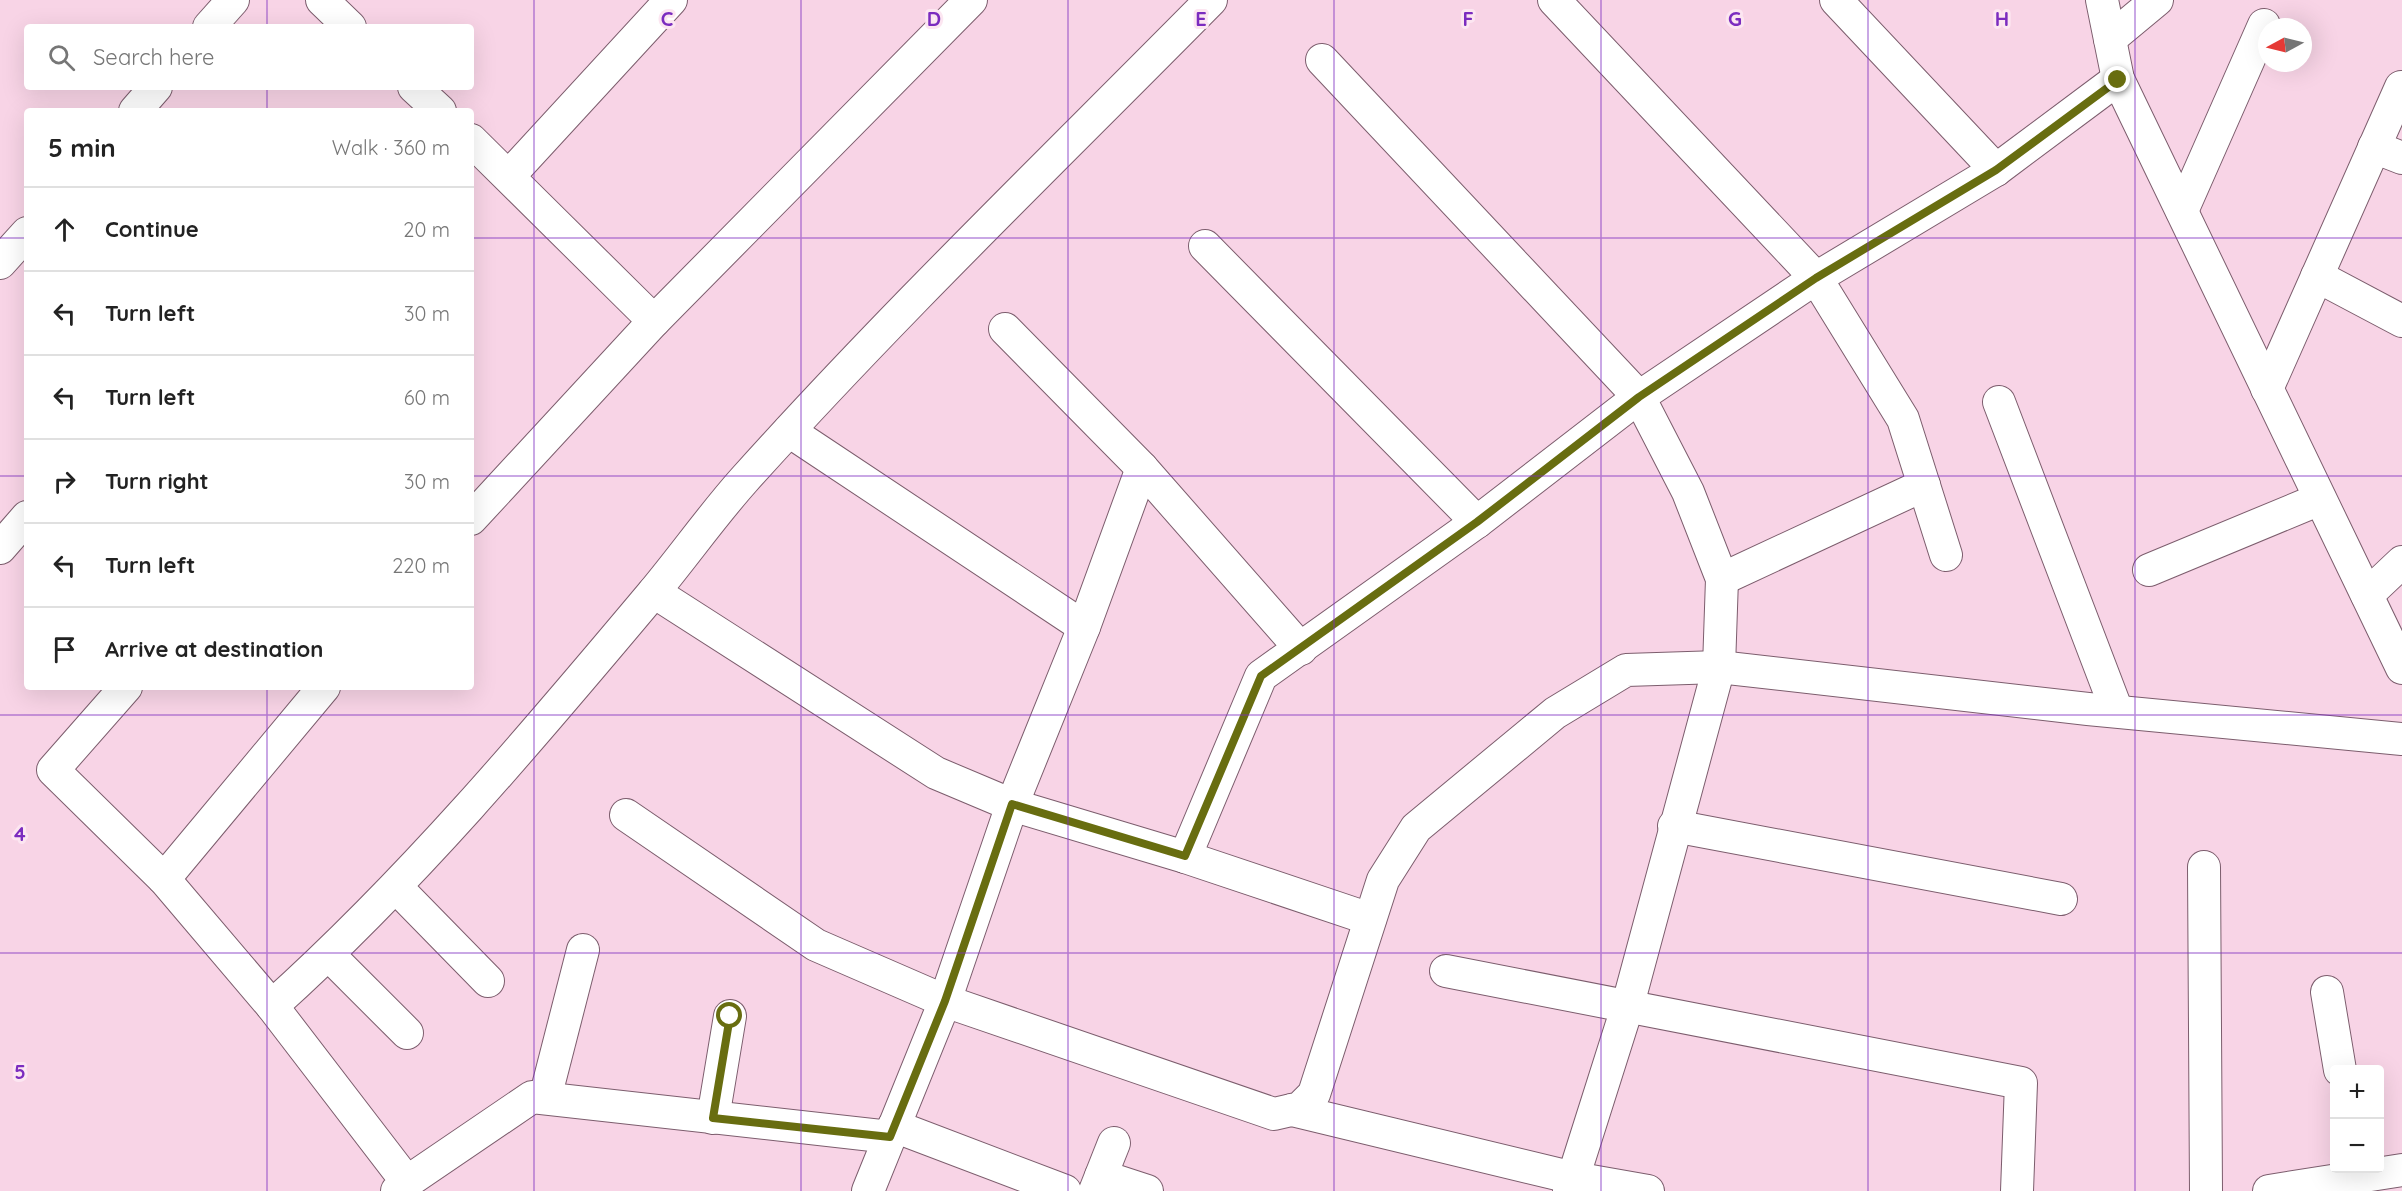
<!DOCTYPE html>
<html lang="en">
<head>
<meta charset="utf-8">
<style>
	body { margin:0; font-family:Quicksand,sans-serif; background:#f6f6f6; color:#222 }
	.controls { position:absolute; right:18px; bottom:18px; display:grid; overflow:hidden; border-radius:6px; box-shadow:0 6px 24px #0002 }
	.controls button { width:54px; height:54px; display:grid; place-items:center; padding:0; border:0; border-bottom:2px solid #e0e0e0; background:#fff; color:#222; font:30px sans-serif }
	.compass { position:absolute; left:2258px; top:18px; width:54px; height:54px; border-radius:50%; background:#fff; box-shadow:0 6px 24px #0002; rotate:263deg }
	.stop { position:absolute; width:18px; height:18px; margin:-14px; border:4px solid #686d10; border-radius:50%; background:#fff }
	.stop.end { background:#686d10; border-color:#fff; box-shadow:0 2px 6px #0008 }
	.list { margin:0; padding:0; list-style:none }
	h2 { display:flex; justify-content:space-between; align-items:center; height:78px; margin:0; padding:0 24px; font-size:26px }
	h2 small { font-size:20px; font-weight:400; color:#767676 }
	.list li { display:grid; grid-template-columns:39px 1fr auto; gap:18px; align-items:center; box-sizing:border-box; height:84px; padding:0 24px; border-top:2px solid #e0e0e0 }
	.list b { display:block; font-size:22px; white-space:nowrap }
	.list em { font-size:20px; font-style:normal; color:#767676 }
	.icon { flex:none; width:33px; height:33px; fill:none; stroke:currentColor; stroke-width:2; stroke-linecap:round; stroke-linejoin:round }
	.map { position:relative; flex:none; width:2402px; height:1191px; overflow:hidden }
	.search { position:absolute; background:#fff; box-shadow:0 6px 24px #0002; left:24px; top:24px; width:450px; height:66px; display:flex; align-items:center; gap:15px; box-sizing:border-box; padding:0 21px; border-radius:6px; color:#767676; font-size:22px }
	.panel { position:absolute; background:#fff; box-shadow:0 6px 24px #0002; left:24px; top:108px; width:450px; height:582px; border-radius:6px }
	.map>svg:first-child { display:block }
	.lines { fill:none; stroke-linecap:round; stroke-linejoin:round }
	.minor-casing { stroke:#7c5d6d; stroke-width:34 }
	.minor { stroke:#fff; stroke-width:32 }
	.route { stroke:#686d10; stroke-width:8 }
	.grid { fill:none; stroke:#7b2cbf; stroke-width:1.5; stroke-opacity:0.55 }
	.grid-label { font-size:20px; text-anchor:middle; font-weight:bold; fill:#7b2cbf; stroke:#fce6f1; stroke-width:6; stroke-linejoin:round; paint-order:stroke }
</style>
</head>
<body>
<div class="map">
<svg width="2402" height="1191" viewBox="0 0 2402 1191">
	<rect width="100%" height="100%" fill="#f8d4e6"/>
	<g class="lines">
		<!-- minor casing -->
		<g class="minor-casing">
			<g id="minor">
				<path d="M322,0L350,27"/>
				<path d="M1554,0L1816,278L1903,419L1946,555"/>
				<path d="M1836,0L1996,170"/>
				<path d="M2102,0L2118,79L2402,668"/>
				<path d="M209,27L233,0"/>
				<path d="M2110,39L2157,0"/>
				<path d="M1322,60L1639,397L1688,492L1722,579L1719,667L1627,1008L1569,1191"/>
				<path d="M414,87L440,111"/>
				<path d="M135,111L156,87"/>
				<path d="M471,140L654,321"/>
				<path d="M2374,147L2402,158"/>
				<path d="M509,176L671,0"/>
				<path d="M2182,211L2264,25"/>
				<path d="M1205,246L1477,522"/>
				<path d="M0,263L27,233"/>
				<path d="M2317,276L2402,321"/>
				<path d="M1005,329L1142,468L1301,649"/>
				<path d="M2267,389L2401,87"/>
				<path d="M1999,402L2117,711"/>
				<path d="M789,431L1084,627"/>
				<path d="M471,519L654,321L971,0"/>
				<path d="M0,548L27,517"/>
				<path d="M2149,570L2320,499"/>
				<path d="M1722,579L1924,485"/>
				<path d="M654,592L936,773L1012,805L1185,857L1370,919"/>
				<path d="M2367,595L2402,562"/>
				<path d="M126,687L53,770L164,879L272,1006L407,1182L397,1191"/>
				<path d="M626,815L816,945L945,1001L1274,1114L1300,1108L1314,1094L1383,880L1416,828L1555,713L1626,670L1719,667L2088,709L2402,739"/>
				<path d="M1674,826L2061,899"/>
				<path d="M1185,857L1261,676L1477,522L1639,397L1816,278L1996,170L2118,79"/>
				<path d="M2204,867L2206,1191"/>
				<path d="M164,879L324,687"/>
				<path d="M396,887L488,981"/>
				<path d="M329,955L407,1033"/>
				<path d="M1446,971L2021,1083L2017,1191"/>
				<path d="M2327,992L2340,1070"/>
				<path d="M272,1006C411,881 532,737 652,594C683,557 711,517 743,481C892,315 1054,159 1211,0"/>
				<path d="M545,1098L583,950"/>
				<path d="M1292,1110L1574,1178L1648,1191"/>
				<path d="M713,1118L730,1016"/>
				<path d="M894,1126L1065,1191"/>
				<path d="M1101,1176L1147,1191"/>
				<path d="M407,1182L532,1097L890,1137"/>
				<path d="M868,1191L945,1001L1012,805L1084,627L1142,468"/>
				<path d="M1095,1191L1114,1143"/>
				<path d="M2269,1191L2402,1170"/>
			</g>
		</g>
		<!-- minor -->
		<use href="#minor" class="minor"/>
	</g>
	<g class="lines">
		<!-- route -->
		<path class="route" d="M730,1016L713,1118L890,1137L945,1001L1012,804L1185,856L1261,676L1477,522L1639,397L1816,278L1996,170L2118,80"/>
	</g>
	<!-- grid -->
	<path class="grid" d="M267,0V27M534,0V1191M801,0V1191M1068,0V1191M1334,0V1191M1601,0V1191M1868,0V1191M2135,0V1191M267,87V111M0,238H27M471,238H2402M0,476H27M471,476H2402M267,687V1191M0,715H2402M0,953H2402"/>
	<g class="grid-label">
		<text x="667" y="26">C</text>
		<text x="934" y="26">D</text>
		<text x="1201" y="26">E</text>
		<text x="1468" y="26">F</text>
		<text x="1735" y="26">G</text>
		<text x="2002" y="26">H</text>
		<text x="20" y="841">4</text>
		<text x="20" y="1079">5</text>
	</g>
</svg>
<div class="controls">
<button>+</button>
<button>−</button>
</div>
<svg class="compass" viewBox="-18 -18 36 36"><path d="M0-13l5 13h-10z" fill="#e53935"/><path d="M0 13l5-13h-10z" fill="#767676"/></svg>
<div class="stop" style="left:730px;top:1016px"></div>
<div class="stop end" style="left:2118px;top:80px"></div>
<div class="search"><svg class="icon" aria-label="search" viewBox="0 0 24 24"><circle cx="10" cy="10" r="6"/><path d="M15 15l6 6"/></svg>Search here</div>
<section class="panel">
<h2>5 min<small>Walk · 360 m</small></h2>
<ul class="list">
<li><svg class="icon" aria-label="ahead" viewBox="0 0 24 24"><path d="M12 20V5M6 11l6-6 6 6"/></svg><div><b>Continue</b></div><em>20 m</em></li>
<li><svg class="icon" aria-label="left" viewBox="0 0 24 24"><path d="M17 20v-9H6M10 6l-5 5 5 5"/></svg><div><b>Turn left</b></div><em>30 m</em></li>
<li><svg class="icon" aria-label="left" viewBox="0 0 24 24"><path d="M17 20v-9H6M10 6l-5 5 5 5"/></svg><div><b>Turn left</b></div><em>60 m</em></li>
<li><svg class="icon" aria-label="right" viewBox="0 0 24 24"><path d="M7 20v-9h11M14 6l5 5-5 5"/></svg><div><b>Turn right</b></div><em>30 m</em></li>
<li><svg class="icon" aria-label="left" viewBox="0 0 24 24"><path d="M17 20v-9H6M10 6l-5 5 5 5"/></svg><div><b>Turn left</b></div><em>220 m</em></li>
<li><svg class="icon" aria-label="arrive" viewBox="0 0 24 24"><path d="M6 21V4h12l-3 4 3 4H6"/></svg><div><b>Arrive at destination</b></div></li>
</ul>
</section>
</div>
</body>
</html>
